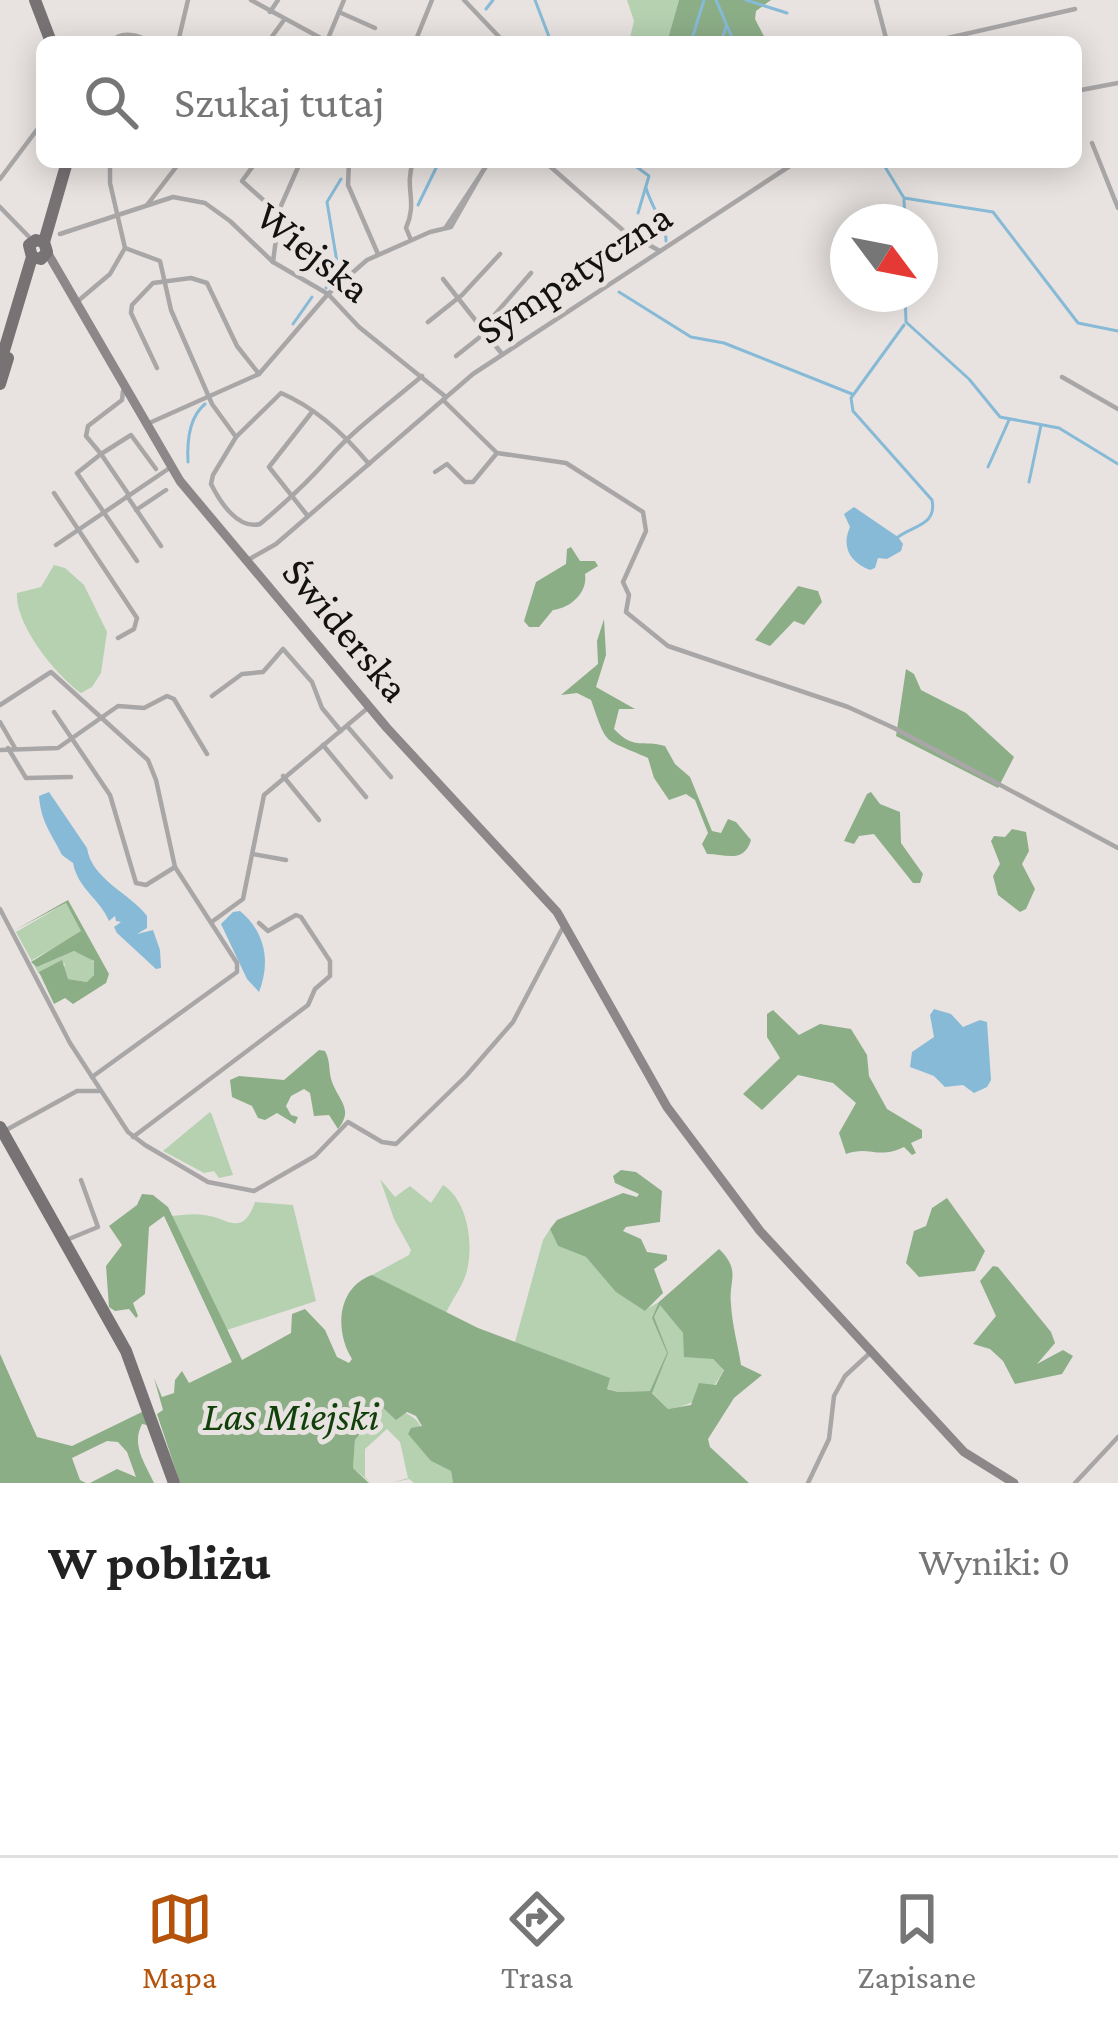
<!DOCTYPE html>
<html lang="pl">
<head>
<meta charset="utf-8">
<style>
	body { margin:0; font-family:"Crimson Pro",serif; background:#f6f6f6; color:#222 }
	.compass { position:absolute; left:830px; top:204px; width:108px; height:108px; border-radius:50%; background:#fff; box-shadow:0 6px 30px #0003; rotate:122deg }
	.list { margin:0; padding:0; list-style:none }
	h2 { display:flex; justify-content:space-between; align-items:center; height:156px; margin:0; padding:0 48px; font-size:51px }
	h2 small { font-size:39px; font-weight:400; color:#767676 }
	.icon { flex:none; width:66px; height:66px; fill:none; stroke:currentColor; stroke-width:2; stroke-linecap:round; stroke-linejoin:round }
	.map { position:relative; flex:none; width:1118px; height:1483px; overflow:hidden }
	.search { position:absolute; background:#fff; box-shadow:0 6px 30px #0003; left:36px; right:36px; top:36px; height:132px; display:flex; align-items:center; gap:30px; box-sizing:border-box; padding:0 42px; border-radius:18px; color:#767676; font-size:45px }
	.sheet { height:372px; background:#fff }
	nav { display:flex; justify-content:space-around; align-items:center; box-sizing:border-box; height:168px; border-top:3px solid #e0e0e0; background:#fff; font-size:33px; color:#767676 }
	nav a { display:grid; justify-items:center; gap:6px }
	nav .on { color:#b45309 }
	.map>svg:first-child { display:block }
	.green { fill:#b5d1b0 }
	.forest { fill:#8cae87; fill-rule:evenodd }
	.water { fill:#87bad6 }
	.lines { fill:none; stroke-linecap:round; stroke-linejoin:round }
	.stream { stroke:#87bad6; stroke-width:3 }
	.street { stroke:#a9a6a7; stroke-width:4.5 }
	.secondary { stroke:#8c8889; stroke-width:9 }
	.primary { stroke:#777273; stroke-width:12 }
	.labels { text-anchor:middle; stroke-width:10; stroke-linejoin:round; paint-order:stroke }
	.street-label { font-size:42px; fill:#131211; stroke:#e8e3e0 }
	.park-label { font-size:42px; font-style:italic; fill:#11400a; stroke:#e8e3e0 }
</style>
</head>
<body>
<div class="map">
<svg width="1118" height="1483" viewBox="0 0 1118 1483">
	<rect width="100%" height="100%" fill="#e8e3e0"/>
	<!-- green -->
	<g class="green">
		<path d="M627,0H679L667,42H629L634,21Z"/>
		<path d="M54,565L65,568L84,585L107,632L101,673L92,687L81,693C56,675 15,625 17,593L41,587Z"/>
		<path d="M66,903L82,932L32,960L37,967L74,951L91,958L95,964L94,975L88,982L68,979L63,971L65,963L39,974L16,932Z"/>
		<path d="M210,1112L212,1115L233,1175L219,1178L214,1171L204,1173L163,1151Z"/>
		<path d="M380,1179L395,1197L410,1186L431,1203L443,1185C469,1201 475,1250 465,1277C460,1290 451,1301 446,1313L372,1275L409,1255L411,1250L394,1219Z"/>
		<path d="M255,1202L293,1205L316,1301L227,1330L171,1216C182,1215 194,1213 204,1215C227,1217 242,1239 255,1202Z"/>
		<path d="M550,1229L558,1246L586,1257L617,1292L645,1310L659,1302L683,1333L724,1369C712,1394 695,1405 668,1409L651,1391L618,1392L606,1388L609,1378L515,1342L543,1240Z"/>
		<path d="M381,1405C422,1416 422,1421 431,1461L451,1471L453,1483H414L409,1479L391,1483L408,1478L400,1442L387,1429L365,1449V1477L371,1483L353,1468L355,1439Z"/>
	</g>
	<!-- forest -->
	<g class="forest">
		<path d="M679,0H771L756,11L755,19L767,42H667Z"/>
		<path d="M571,547L580,561H595L598,566L585,574C588,592 571,608 553,610L539,627H529L524,621L536,582L566,564L567,549Z"/>
		<path d="M798,586L818,591L822,602L804,625L794,621L770,646L755,640Z"/>
		<path d="M604,619L606,655L596,687L635,709H619L614,729C635,751 642,739 665,746L675,764L690,777L712,831L721,833L728,819L736,822L751,840C744,864 725,854 707,854L702,844L708,833L695,800L686,794L669,800L654,778L648,758C602,737 608,748 591,700L577,693L561,695L598,664L597,641Z"/>
		<path d="M906,669L914,674L921,690L966,713L1014,757L998,788L896,736Z"/>
		<path d="M871,792L880,804L900,812L901,843L923,874L920,883H913L874,834L859,836L854,844L844,841L867,794Z"/>
		<path d="M1012,829L1026,832L1029,851L1022,864L1035,889L1026,909L1020,912L998,895L993,876L1000,864L991,841L994,836L1005,837Z"/>
		<path d="M68,900L109,974L106,983L73,1004L65,998L54,1004L39,972L62,960L68,979L87,982L94,975V961L74,951L37,967L31,962L81,931L66,903L15,930Z"/>
		<path d="M773,1010L799,1035L820,1024L851,1029L867,1055L869,1076L887,1109L922,1130V1138L911,1143L916,1153L912,1155L904,1147C877,1160 870,1145 846,1154L839,1133L856,1103L833,1083L798,1075L762,1110L743,1094L780,1058L767,1037V1014Z"/>
		<path d="M319,1050L325,1051C331,1062 328,1071 332,1082C339,1101 354,1109 338,1129L329,1115L314,1116L310,1093L304,1089L291,1096L286,1106L291,1115L298,1117L295,1124L277,1113L265,1120L258,1118L252,1106L232,1097L230,1080L239,1076L284,1080Z"/>
		<path d="M621,1170L636,1172L662,1191L660,1222L626,1227L623,1231L641,1239L647,1252L667,1255V1260L654,1269L663,1293L645,1311L616,1292L586,1257L558,1246L550,1229L557,1220L623,1193L637,1197L639,1194L615,1183L613,1176Z"/>
		<path d="M142,1194L153,1195L168,1207L242,1360L291,1333L292,1314L305,1309L325,1330L337,1357L349,1363L352,1359C335,1332 336,1288 372,1275L478,1328L610,1378L607,1389L618,1392L650,1391L667,1353L652,1318L659,1302L719,1249C742,1271 728,1281 731,1304C732,1325 738,1345 741,1365L762,1375L734,1398L708,1439L710,1447L749,1483H453L451,1471L431,1461L408,1434L411,1428L422,1426L416,1416L407,1412L396,1420L381,1406L355,1440L353,1468L369,1483H180L157,1414L163,1410L154,1378L162,1397L174,1393L175,1380L182,1371L189,1383L232,1362L164,1216L149,1227L145,1294L133,1303L138,1316L136,1318L129,1309L115,1311L109,1307L106,1266L122,1245L109,1226L137,1205ZM660,1305L683,1333L684,1357L713,1359L724,1370L716,1385L699,1383L691,1405L668,1409L652,1393L668,1353L654,1317Z"/>
		<path d="M947,1198L985,1251L975,1271L919,1277L906,1263L914,1231L926,1226L932,1208Z"/>
		<path d="M993,1266L998,1267L1051,1332L1055,1343L1037,1364L1063,1350L1073,1356L1062,1374L1015,1384L1003,1361L990,1349L973,1344L996,1316L980,1281Z"/>
		<path d="M0,1354L37,1437L72,1446L144,1411L169,1483L147,1425L142,1424C131,1445 145,1463 154,1483H90L117,1469L136,1477L127,1452L118,1442L107,1441L72,1458L80,1480L86,1483H0Z"/>
	</g>
	<!-- water -->
	<g class="water">
		<path d="M854,507L898,537L903,544L901,551L887,559L878,558L875,568L870,570C850,562 841,547 850,527L844,514Z"/>
		<path d="M49,792L87,848C92,880 130,893 147,916V928L137,934L153,930L160,950L161,968L156,969L117,933L114,927L121,922L116,921L115,916L109,921C100,899 78,889 73,863L62,855C52,834 41,823 39,796Z"/>
		<path d="M240,911C265,932 271,961 259,992L247,979L221,924L233,912Z"/>
		<path d="M934,1009L951,1014L963,1027L980,1020L987,1022L991,1080L987,1087L974,1093L963,1085L945,1087L934,1076L910,1067L912,1052L934,1037L930,1015Z"/>
	</g>
	<g class="lines">
		<!-- stream -->
		<g class="stream">
			<path d="M535,0L551,42"/>
			<path d="M716,0L734,42"/>
			<path d="M746,0L787,13"/>
			<path d="M486,9L493,0"/>
			<path d="M691,42L704,0"/>
			<path d="M721,42L726,27"/>
			<path d="M630,162L649,176L638,213"/>
			<path d="M882,162L904,198L993,212L1078,323L1118,331"/>
			<path d="M607,165L609,162"/>
			<path d="M646,188C651,206 667,228 666,241"/>
			<path d="M904,200L905,222"/>
			<path d="M418,205L439,162"/>
			<path d="M326,288L338,268L327,202L341,179"/>
			<path d="M619,292L691,337L724,343L852,394"/>
			<path d="M905,294L906,322L969,379L1000,417L1059,428L1118,464"/>
			<path d="M293,324L312,297"/>
			<path d="M188,462C187,443 189,417 205,404"/>
			<path d="M988,467L1009,420"/>
			<path d="M1029,482L1041,425"/>
			<path d="M898,537C914,525 937,525 932,500L853,411L851,398L904,325"/>
		</g>
		<!-- street -->
		<g class="street">
			<path d="M251,0L328,42"/>
			<path d="M464,0L504,42"/>
			<path d="M876,0L887,42"/>
			<path d="M270,12L278,0"/>
			<path d="M339,12L375,28"/>
			<path d="M327,41L344,0"/>
			<path d="M112,42C120,30 140,35 150,42"/>
			<path d="M178,42L188,0"/>
			<path d="M268,42L284,20"/>
			<path d="M415,42L432,0"/>
			<path d="M930,42L1075,9"/>
			<path d="M1076,91L1118,83"/>
			<path d="M1092,143L1118,208"/>
			<path d="M110,162V183L125,248"/>
			<path d="M256,162L242,181L278,213"/>
			<path d="M349,162L348,185L378,254"/>
			<path d="M545,162L625,232L660,251"/>
			<path d="M0,179L42,123"/>
			<path d="M147,205L180,162"/>
			<path d="M0,207L33,241"/>
			<path d="M446,227L489,162"/>
			<path d="M60,234L173,197L205,203L230,221L273,262L328,294L359,327L446,397"/>
			<path d="M411,240L406,228C418,201 404,189 413,162"/>
			<path d="M125,248L160,261L171,310L212,404L236,437"/>
			<path d="M273,262L280,208L299,165L293,162"/>
			<path d="M443,279L502,354"/>
			<path d="M78,301L110,274L125,248"/>
			<path d="M428,322L462,295L500,254"/>
			<path d="M484,327L531,273"/>
			<path d="M456,356L485,333"/>
			<path d="M157,368L131,313L132,305L153,283L191,278L207,283L237,346L259,374"/>
			<path d="M1062,377L1118,409"/>
			<path d="M123,391L122,400L88,426L86,436L101,454L77,473L137,561"/>
			<path d="M443,400L497,453L566,463L643,512L646,531L623,582L629,595L626,612L668,646L848,707L894,728L1118,848"/>
			<path d="M147,424L259,374L328,294L367,260L430,232L451,227L484,169"/>
			<path d="M369,464C345,435 316,408 281,393L236,437L213,475L211,484C220,502 238,530 260,524C285,503 308,482 329,458C355,428 392,402 422,376"/>
			<path d="M435,472L447,464L465,482H473L497,453"/>
			<path d="M54,493L137,618L134,629L118,638"/>
			<path d="M129,495L101,454L131,435L156,469"/>
			<path d="M127,496L161,546"/>
			<path d="M136,510L166,490"/>
			<path d="M307,515L269,467L312,412"/>
			<path d="M56,545L171,467"/>
			<path d="M246,561L276,544L473,374L796,162"/>
			<path d="M212,696L242,674L263,672L283,649L312,682L322,708L341,731"/>
			<path d="M0,705L51,672L148,760L156,780L175,867L237,963V972L92,1077"/>
			<path d="M54,712L110,795L136,883L146,885L175,867"/>
			<path d="M0,722L15,748"/>
			<path d="M347,726L391,777"/>
			<path d="M323,745L366,797"/>
			<path d="M8,748L26,778L71,777"/>
			<path d="M0,750L58,748L118,706L144,708L167,696L174,699L207,754"/>
			<path d="M283,776L319,820"/>
			<path d="M253,854L286,860"/>
			<path d="M0,909L70,1043L128,1132L145,1145L208,1182L254,1191L315,1156L348,1122L382,1142L396,1144L466,1076L513,1022L562,929"/>
			<path d="M213,921L243,899L264,795L369,707"/>
			<path d="M8,1129L77,1091H99"/>
			<path d="M133,1137L308,1005L315,989L330,976V961L301,917L296,915L268,931L259,923"/>
			<path d="M64,1241L98,1227L81,1180"/>
			<path d="M808,1483L829,1439L834,1396L845,1376L871,1352"/>
			<path d="M1075,1483L1118,1437"/>
		</g>
		<!-- secondary -->
		<path class="secondary" d="M47,252L180,481L387,728L557,912L667,1107L760,1231L964,1452L1014,1483"/>
		<!-- primary -->
		<g class="primary">
			<path d="M35,0L51,42"/>
			<path d="M32,257L41,259L47,252L44,242L67,162"/>
			<path d="M0,364L32,257L29,245L36,240L44,242"/>
			<path d="M0,384L8,358"/>
			<path d="M0,1127L126,1351L174,1483"/>
		</g>
	</g>
	<g class="labels">
		<!-- street labels -->
		<g class="street-label">
			<text transform="translate(314 251) rotate(39)" y="15">Wiejska</text>
			<text transform="translate(573 272) rotate(-33)" y="15">Sympatyczna</text>
			<text transform="translate(347 629) rotate(50)" y="15">Świderska</text>
		</g>
		<!-- park labels -->
		<g class="park-label">
			<text x="291" y="1430">Las Miejski</text>
		</g>
	</g>
</svg>
<svg class="compass" viewBox="-18 -18 36 36"><path d="M0-13l5 13h-10z" fill="#e53935"/><path d="M0 13l5-13h-10z" fill="#767676"/></svg>
<div class="search"><svg class="icon" aria-label="search" viewBox="0 0 24 24"><circle cx="10" cy="10" r="6"/><path d="M15 15l6 6"/></svg>Szukaj tutaj</div>
</div>
<section class="sheet">
<h2>W pobliżu<small>Wyniki: 0</small></h2>
<ul class="list">
</ul>
</section>
<nav>
<a class="on"><svg class="icon" aria-label="map" viewBox="0 0 24 24"><path d="M3 6l6-2 6 2 6-2v14l-6 2-6-2-6 2zM9 4v14M15 6v14"/></svg>Mapa</a>
<a><svg class="icon" aria-label="directions" viewBox="0 0 24 24"><path d="M12 3l9 9-9 9-9-9zM9 14v-3h6M13 9l2 2-2 2"/></svg>Trasa</a>
<a><svg class="icon" aria-label="saved" viewBox="0 0 24 24"><path d="M7 4h10v16l-5-4-5 4z"/></svg>Zapisane</a>
</nav>
</body>
</html>
